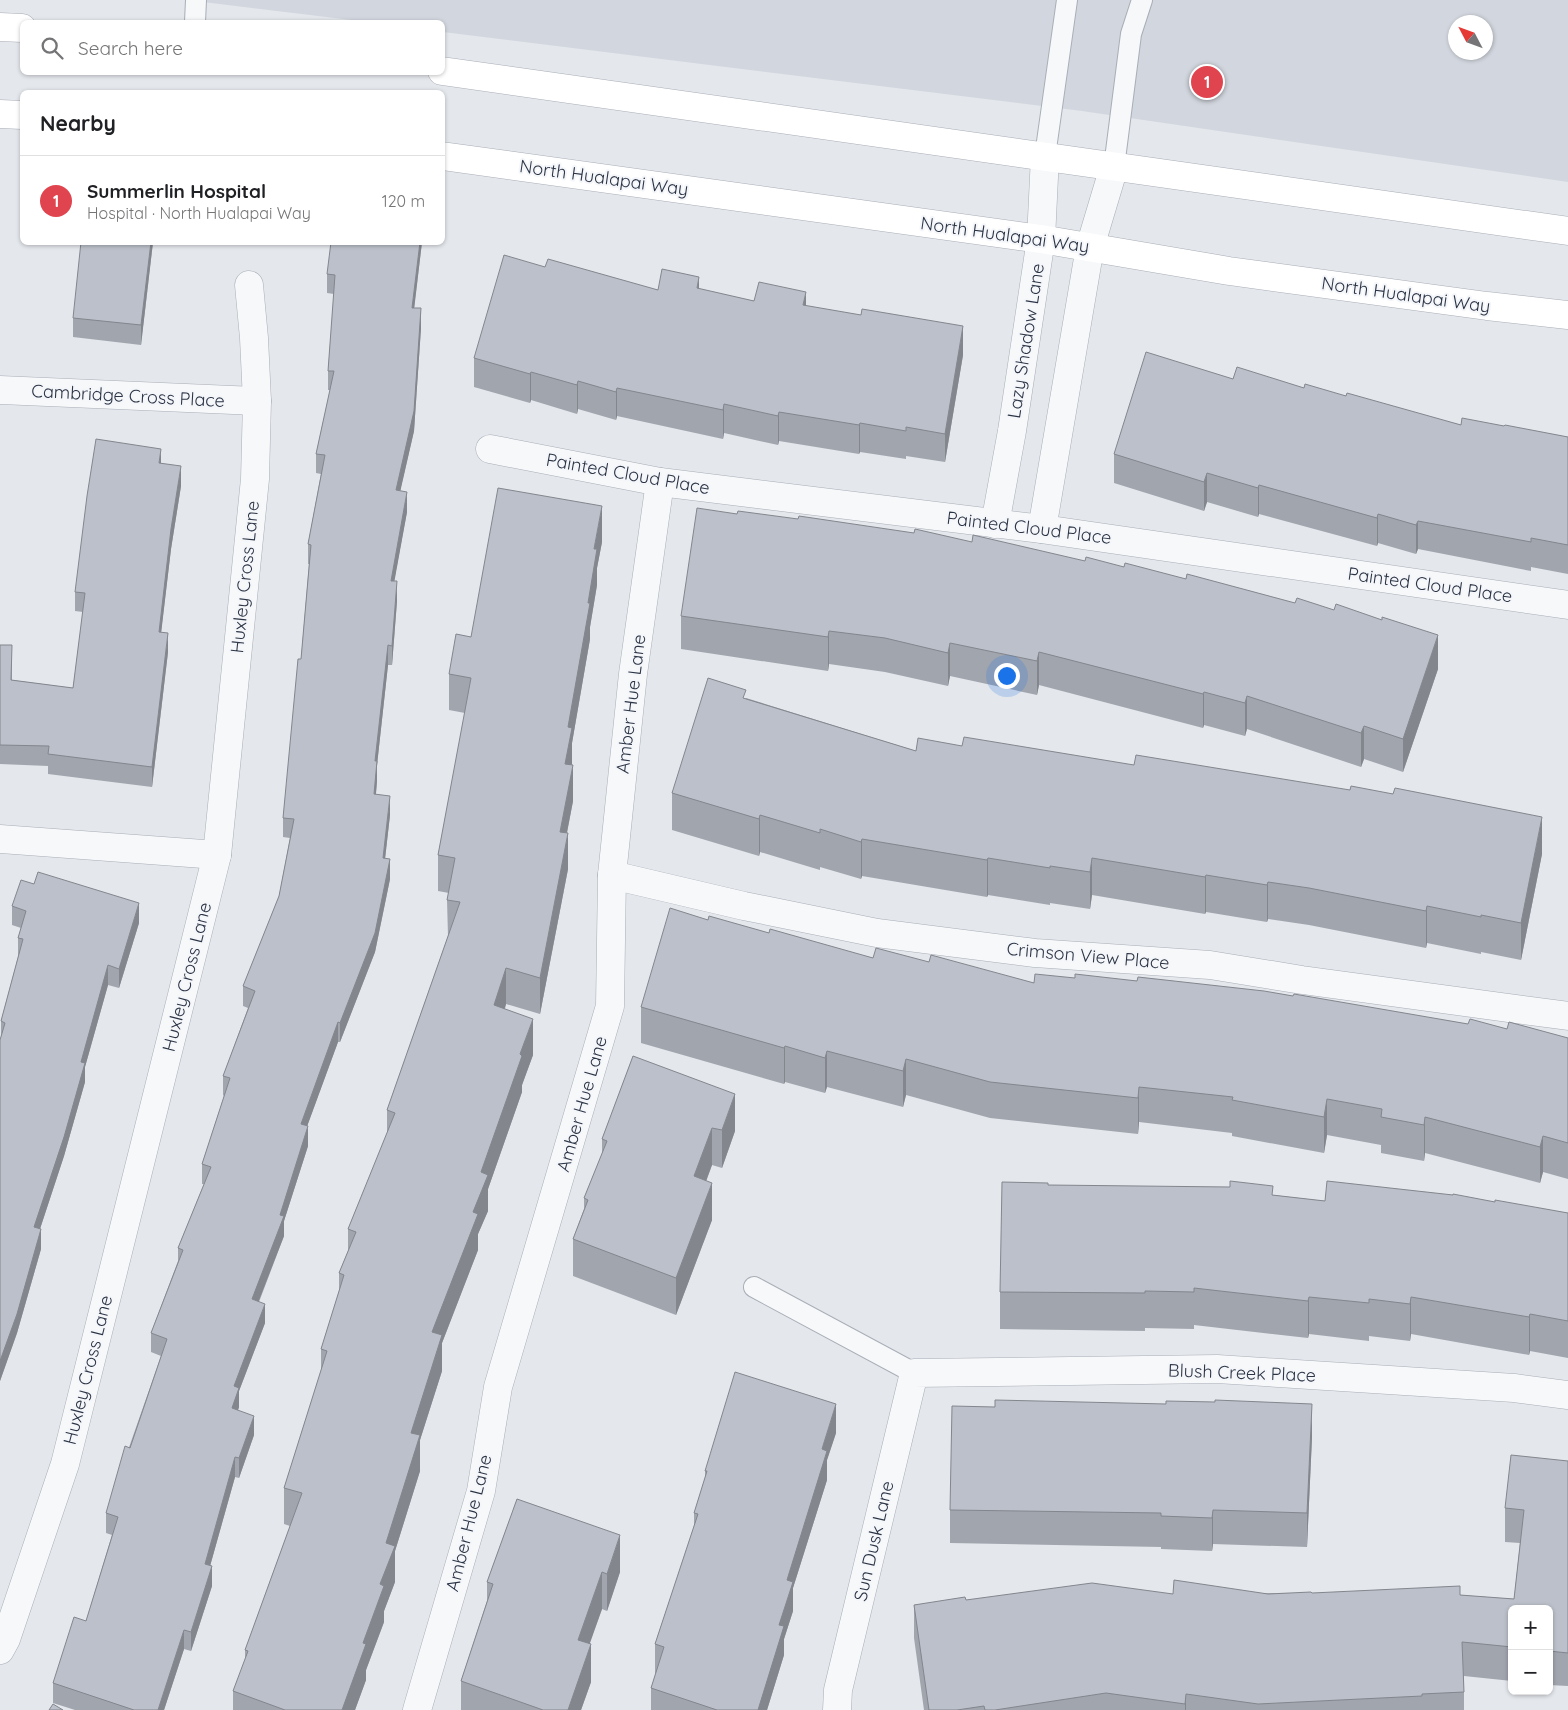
<!DOCTYPE html>
<html lang="en">
<head>
<meta charset="utf-8">
<style>
	body { margin:0; font-family:Quicksand,sans-serif; background:#f2f2f2; color:#202124 }
	.controls { position:absolute; right:15px; bottom:15px; display:grid; overflow:hidden; border-radius:8px; box-shadow:0 1px 4px #0004 }
	.controls button { width:45px; height:45px; display:grid; place-items:center; padding:0; border:0; border-bottom:1px solid #e0e0e0; background:#fff; color:#202124; font:25px sans-serif }
	.compass { position:absolute; left:1448px; top:15px; width:45px; height:45px; border-radius:50%; background:#fff; box-shadow:0 1px 4px #0004; rotate:311deg }
	.you { position:absolute; left:1006px; top:675px; width:18px; height:18px; margin:-12px; border:4px solid #fff; border-radius:50%; background:#1a73e8; box-shadow:0 0 0 8px #1a73e833 }
	.badge { display:grid; place-items:center; width:32px; height:32px; border-radius:50%; background:#0b8043; color:#fff; font-size:16px; font-weight:700 }
	.pin { position:absolute; translate:-50% -50%; border:2px solid #fff; box-shadow:0 1px 5px #0006 }
	.list { margin:0; padding:0; list-style:none }
	h2 { display:flex; justify-content:space-between; align-items:center; height:65px; margin:0; padding:0 20px; font-size:21px }
	h2 small { font-size:16px; font-weight:400; color:#757577 }
	.list li { display:grid; grid-template-columns:32px 1fr auto; gap:15px; align-items:center; box-sizing:border-box; height:90px; padding:0 20px; border-top:1px solid #e0e0e0 }
	.list b { display:block; font-size:19px; white-space:nowrap }
	.list p { margin:0; font-size:16px; white-space:nowrap; color:#757577 }
	.list em { font-size:16px; font-style:normal; color:#757577 }
	.icon { flex:none; width:28px; height:28px; fill:none; stroke:currentColor; stroke-width:2; stroke-linecap:round; stroke-linejoin:round }
	.map { position:relative; flex:none; width:1568px; height:1710px; overflow:hidden }
	.search { position:absolute; background:#fff; box-shadow:0 1px 4px #0004; left:20px; top:20px; width:425px; height:55px; display:flex; align-items:center; gap:12px; box-sizing:border-box; padding:0 18px; border-radius:8px; color:#757577; font-size:19px }
	.panel { position:absolute; background:#fff; box-shadow:0 1px 4px #0004; left:20px; top:90px; width:425px; height:155px; border-radius:8px }
	.map>svg:first-child { display:block }
	.built { fill:#d2d6de; fill-rule:evenodd }
	.lines { fill:none; stroke-linecap:round; stroke-linejoin:round }
	.lane-casing { stroke:#a9aeb7; stroke-width:22 }
	.street-casing { stroke:#a9aeb7; stroke-width:29 }
	.secondary-casing { stroke:#a9aeb7; stroke-width:29 }
	.lane { stroke:#f7f8fa; stroke-width:20 }
	.street { stroke:#f7f8fa; stroke-width:28 }
	.secondary { stroke:#fff; stroke-width:28 }
	.wall { fill:#a1a5ae }
	.shaded-wall { fill:#83868d }
	.building { fill:#bbc0ca; stroke:#83868d }
	.labels { text-anchor:middle; stroke-width:4; stroke-linejoin:round; paint-order:stroke }
	.street-label { font-size:18px; fill:#2b3445; stroke:#f4f6f9 }
</style>
</head>
<body>
<div class="map">
<svg width="1568" height="1710" viewBox="0 0 1568 1710">
	<rect width="100%" height="100%" fill="#e4e7ec"/>
	<!-- built -->
	<path class="built" d="M187,0H1568V182L1082,111L443,32L442,22H368ZM1456,22H1486V52H1456Z"/>
	<g class="lines">
		<!-- lane casing -->
		<g class="lane-casing">
			<g id="lane">
				<path d="M195,22L196,0"/>
				<path d="M1045,156L1067,0"/>
				<path d="M1114,167L1131,34L1142,0"/>
				<path d="M754,1287L914,1373"/>
			</g>
		</g>
		<!-- street casing -->
		<g class="street-casing">
			<g id="street">
				<path d="M0,390L257,401"/>
				<path d="M490,449L660,482L1042,529L1568,605"/>
				<path d="M995,524L1012,431L1041,239L1045,156"/>
				<path d="M1042,529L1090,247L1114,167"/>
				<path d="M0,839L217,855"/>
				<path d="M612,875L744,906L877,933L1035,953L1210,965L1302,980L1568,1016"/>
				<path d="M0,1650L6,1639L65,1464L217,855L255,479L257,401L254,338L249,285"/>
				<path d="M417,1710L481,1491L498,1387L610,1006L612,875L633,674L660,482"/>
				<path d="M837,1710L838,1690L914,1373L1217,1369L1514,1388L1568,1395"/>
			</g>
		</g>
		<!-- secondary casing -->
		<g class="secondary-casing">
			<g id="secondary">
				<path d="M0,27L22,28"/>
				<path d="M442,71L1568,231"/>
				<path d="M0,114L22,115"/>
				<path d="M442,156L1041,239L1229,271L1487,306L1568,315"/>
			</g>
		</g>
		<!-- lane -->
		<use href="#lane" class="lane"/>
		<!-- street -->
		<use href="#street" class="street"/>
		<!-- secondary -->
		<use href="#secondary" class="secondary"/>
	</g>
	<!-- wall -->
	<g class="wall">
		<path d="M153,242L141,345L73,337V318Z"/>
		<path d="M422,242L414,308L421,328L414,431L400,491L407,512L394,581L397,601L392,665H388L377,765V781L376,794L390,815L385,858L390,879L375,952L340,1042H338L307,1126L308,1146L284,1221V1236L259,1302L265,1323L239,1391V1407L238,1410L254,1435L239,1478L235,1477L210,1566L212,1586L191,1651L184,1649L164,1710H75L53,1703V1683L86,1621L112,1535L106,1533V1513L161,1356L151,1352V1333L178,1261V1248L204,1184H202V1164L224,1096L223,1095V1076L248,1008L243,1006V986L279,896L290,838L283,837V818L301,659L309,564H308V544L321,474L316,473V454L330,390H328V371L334,294L327,293V274Z"/>
		<path d="M545,267L658,290L699,289L754,301L806,306L963,355L945,462L906,456V459L860,452L859,454L779,441L778,445L724,433L723,439L617,416L616,420L578,409L577,414L531,400L530,403L474,387V358Z"/>
		<path d="M1233,379L1304,388L1346,396L1461,425L1504,426L1568,437V574L1531,567V571L1418,549L1416,554L1378,543L1377,546L1259,514L1258,517L1207,502L1204,511L1114,483V454Z"/>
		<path d="M161,463L181,486L171,549L161,632L168,652L152,787L48,774V766L0,764V645L12,665V680L73,688L83,612L75,611V592Z"/>
		<path d="M602,542L597,568V585L590,627V639L572,743L571,765L573,801L567,833L568,869L540,1014L506,1004L505,1009L533,1055L522,1085V1092L488,1189V1211L478,1234V1250L442,1343V1371L420,1440V1471L395,1551V1582L384,1611V1622L366,1670V1680L355,1710H233V1691L245,1661V1650L290,1526L284,1524V1488L321,1371V1349L339,1291V1273L348,1251V1229L387,1134V1110L448,936L447,900L449,893L438,891V855L465,713L449,710V674L471,637Z"/>
		<path d="M681,616L1438,669L1403,772L1364,759L1361,767L1247,729L1245,736L1204,725L1203,728L1039,685L1037,695L950,676L948,686L885,672L829,664L828,671L681,649Z"/>
		<path d="M746,698L916,751L1542,854L1521,960L1481,952V954L1427,943L1426,948L1309,925L1268,919L1267,922L1206,912L1205,914L1092,895L1090,909L1050,903V905L988,895L987,897L862,876L861,879L820,867V870L760,852L759,856L672,830V793Z"/>
		<path d="M12,906L139,923L119,988L108,985L85,1067V1082L64,1156L40,1229L41,1249L17,1333L0,1381L1,1021L18,957V938L21,928L12,925Z"/>
		<path d="M708,920L769,933L873,958L929,962L1034,983L1075,978L1137,981L1293,996L1468,1024L1568,1038V1179L1543,1172L1540,1183L1425,1153L1424,1161L1381,1153V1145L1327,1135L1324,1153L1232,1136V1133L1139,1122L1138,1134L990,1118L906,1095L903,1107L827,1087L825,1093L785,1082L784,1084L641,1043V1007Z"/>
		<path d="M633,1056L735,1131L722,1168L712,1165L706,1181L712,1220L676,1315L573,1276V1239L584,1209V1198L602,1154V1139Z"/>
		<path d="M1048,1185L1273,1195L1325,1201L1495,1202L1568,1213V1358L1530,1351L1529,1355L1411,1334L1410,1341L1369,1336V1341L1309,1334L1308,1338L1194,1325V1329L1145,1328V1331L1000,1329V1292Z"/>
		<path d="M836,1433L827,1460V1480L793,1588V1611L784,1639V1655L767,1710H651V1688L656,1673H655V1644L694,1526V1513L705,1478V1471Z"/>
		<path d="M1312,1437L1307,1547L1213,1544L1212,1551L1161,1549V1547L950,1543V1510Z"/>
		<path d="M1568,1461V1686L1549,1685V1609H1512V1681L1464,1676V1710H924L914,1638V1605L966,1600L1173,1594L1312,1593L1460,1595L1514,1599L1520,1543L1505,1542V1508Z"/>
		<path d="M517,1499L620,1572L607,1611L602,1609L589,1644L591,1682L581,1710H461V1681L487,1601V1582Z"/>
	</g>
	<!-- shaded-wall -->
	<g class="shaded-wall">
		<path d="M151,242H153L141,345V325Z"/>
		<path d="M420,242H422L412,327V308Z"/>
		<path d="M699,277V306L697,288Z"/>
		<path d="M806,292V321L803,305Z"/>
		<path d="M421,308V328L414,431L396,510V490Z"/>
		<path d="M963,326V355L945,462V434Z"/>
		<path d="M531,372V400L530,403V374Z"/>
		<path d="M578,381V409L577,414V385Z"/>
		<path d="M617,388V416L616,420V392Z"/>
		<path d="M724,404V433L723,439V410Z"/>
		<path d="M779,412V441L778,445V416Z"/>
		<path d="M860,423V452L859,454V425Z"/>
		<path d="M161,449V469L159,463Z"/>
		<path d="M181,466V486L171,549L159,651V632L171,529Z"/>
		<path d="M1207,473V502L1204,511V482Z"/>
		<path d="M1259,485V514L1258,517V488Z"/>
		<path d="M407,492V512L391,600V581Z"/>
		<path d="M602,506V542L597,568V585L590,627V639L572,743V764L565,800V764L568,727L588,603L594,549Z"/>
		<path d="M1378,514V543L1377,546V518Z"/>
		<path d="M1418,521V549L1416,554V525Z"/>
		<path d="M397,581V601L392,665V646Z"/>
		<path d="M829,631V664L828,671V637Z"/>
		<path d="M168,633V652L152,787V767Z"/>
		<path d="M1438,635V669L1403,772V739Z"/>
		<path d="M950,643V676L948,686V653Z"/>
		<path d="M388,645V665L377,765V781L374,814L375,761Z"/>
		<path d="M1039,652V685L1037,695V661Z"/>
		<path d="M1204,692V725L1203,728V694Z"/>
		<path d="M1247,696V729L1245,736V703Z"/>
		<path d="M1364,726V759L1361,767V733Z"/>
		<path d="M573,765V801L560,868V832Z"/>
		<path d="M390,796V815L383,877V858Z"/>
		<path d="M760,815V852L759,856V819Z"/>
		<path d="M1542,817V854L1521,960V923Z"/>
		<path d="M568,833V869L540,1014V978Z"/>
		<path d="M862,839V876L861,879V842Z"/>
		<path d="M988,858V895L987,897V860Z"/>
		<path d="M1092,858V895L1090,909V872Z"/>
		<path d="M390,859V879L375,952L340,1042V1023Z"/>
		<path d="M1206,875V912L1205,914V877Z"/>
		<path d="M1268,882V919L1267,922V885Z"/>
		<path d="M139,903V923L119,988V969Z"/>
		<path d="M1427,906V943L1426,948V911Z"/>
		<path d="M108,965V985L85,1067V1082L64,1156L34,1247V1227Z"/>
		<path d="M506,968V1004L494,1041V1005Z"/>
		<path d="M533,1019V1055L522,1085V1092L488,1189V1211L478,1234V1250L442,1343V1371L420,1440V1471L395,1551V1582L384,1611V1622L366,1670V1680L355,1710H342L380,1584L386,1543L411,1433L432,1332L473,1212L481,1172L520,1054Z"/>
		<path d="M338,1022V1042L301,1143V1124Z"/>
		<path d="M785,1046V1082L784,1084V1048Z"/>
		<path d="M827,1051V1087L825,1093V1058Z"/>
		<path d="M906,1059V1095L903,1107V1071Z"/>
		<path d="M1139,1087V1122L1138,1134V1098Z"/>
		<path d="M735,1094V1131L722,1168V1130Z"/>
		<path d="M1327,1099V1135L1324,1153V1117Z"/>
		<path d="M1425,1117V1153L1424,1161V1125Z"/>
		<path d="M308,1126V1146L284,1221V1236L252,1318V1299Z"/>
		<path d="M712,1128V1165L694,1214V1176Z"/>
		<path d="M1543,1136V1172L1540,1183V1147Z"/>
		<path d="M712,1183V1220L676,1315V1278Z"/>
		<path d="M41,1229V1249L17,1333L0,1381V1361Z"/>
		<path d="M1309,1297V1334L1308,1338V1301Z"/>
		<path d="M1411,1297V1334L1410,1341V1304Z"/>
		<path d="M265,1304V1323L239,1391V1407L232,1427V1408L234,1386Z"/>
		<path d="M1530,1314V1351L1529,1355V1317Z"/>
		<path d="M836,1404V1433L827,1460V1480L793,1588V1611L784,1639V1655L767,1710H758L779,1625L787,1580L822,1449Z"/>
		<path d="M1312,1404V1437L1307,1547V1513Z"/>
		<path d="M254,1416V1435L239,1478V1458Z"/>
		<path d="M235,1457V1477L205,1584V1564Z"/>
		<path d="M1213,1510V1544L1212,1551V1518Z"/>
		<path d="M620,1535V1572L607,1611V1574Z"/>
		<path d="M212,1566V1586L191,1651V1632Z"/>
		<path d="M602,1572V1609L578,1677V1640Z"/>
		<path d="M184,1630V1649L164,1710H158Z"/>
		<path d="M591,1644V1682L581,1710H568Z"/>
		<path d="M1186,1694V1710H1185V1704Z"/>
	</g>
	<!-- building -->
	<g class="building">
		<path d="M81,242H151L141,325L73,318Z"/>
		<path d="M331,242H420L412,308H421L414,411L396,490L407,492L391,581H397L392,646L388,645L375,761H377L374,794L390,796L383,858L390,859L375,933L340,1023L338,1022L301,1124L308,1126L280,1215L284,1216L252,1299L265,1304L234,1386L239,1388L232,1408L254,1416L239,1458L235,1457L205,1564L212,1566L191,1632L184,1630L158,1710H134L53,1683L74,1617L86,1621L118,1517L106,1513L125,1446L130,1448L167,1339L151,1333L183,1250L178,1248L211,1167L202,1164L230,1078L223,1076L255,991L243,986L279,896L294,819L283,818L298,659H301L311,545L308,544L325,455L316,454L334,371H328L335,275L327,274Z"/>
		<path d="M504,255L545,267L548,259L658,290L662,269L699,277L697,288L754,301L759,282L806,292L803,305L861,315L862,309L963,326L945,434L906,427V431L860,423L859,425L779,412L778,416L724,404L723,410L617,388L616,392L578,381L577,385L531,372L530,374L474,358Z"/>
		<path d="M1146,352L1233,379L1237,367L1304,388L1305,384L1346,396L1347,393L1461,425L1462,418L1504,426L1505,425L1568,437V545L1531,538V542L1418,521L1416,525L1378,514L1377,518L1259,485L1258,488L1207,473L1204,482L1114,454Z"/>
		<path d="M96,439L161,449L159,463L181,466L171,529L159,632L168,633L152,767L48,754L49,746L0,745V645H12L11,680L73,688L85,593L75,592L87,496Z"/>
		<path d="M498,488L602,506L594,549H597L588,603H590L568,727L572,728L565,764L573,765L560,832L568,833L540,978L506,968L494,1005L533,1019L520,1054L522,1056L481,1172L488,1175L473,1212L478,1214L432,1332L442,1335L411,1433L420,1435L386,1543L395,1546L380,1584L384,1586L363,1643L366,1644L342,1710H285L233,1691L248,1651L245,1650L302,1493L284,1488L327,1351L321,1349L344,1275L339,1273L356,1232L348,1229L395,1113L387,1110L460,902L447,900L455,858L438,855L471,678L449,674L456,634L471,637Z"/>
		<path d="M697,508L737,514L738,511L798,519L799,516L914,533L915,529L972,542L973,535L1085,561L1086,557L1124,567L1125,563L1186,579L1187,574L1295,603L1297,598L1334,610L1336,604L1382,620V617L1438,635L1403,739L1364,726L1361,733L1247,696L1245,703L1204,692L1203,694L1039,652L1037,661L950,643L948,653L885,638L829,631L828,637L681,616Z"/>
		<path d="M708,678L746,690L743,698L916,751L918,738L962,746L964,737L1134,765L1136,755L1350,790L1351,786L1393,794L1395,788L1542,817L1521,923L1481,915V917L1427,906L1426,911L1309,888L1268,882L1267,885L1206,875L1205,877L1092,858L1090,872L1050,866V868L988,858L987,860L862,839L861,842L820,829V833L760,815L759,819L672,793Z"/>
		<path d="M38,872L139,903L119,969L108,965L81,1062L85,1063L64,1137L34,1227L41,1229L17,1314L0,1361V1040L5,1023L1,1021L23,939L18,938L26,911L12,906L21,880L34,884Z"/>
		<path d="M670,908L708,920L709,916L769,933L770,929L873,958L876,948L929,962L931,955L1034,983L1035,974L1075,978V974L1137,981L1138,977L1264,991L1293,996L1294,994L1468,1024L1470,1019L1507,1029L1509,1022L1568,1038V1143L1543,1136L1540,1147L1425,1117L1424,1125L1381,1117L1382,1109L1327,1099L1324,1117L1232,1100L1233,1097L1139,1087L1138,1098L990,1082L906,1059L903,1071L827,1051L825,1058L785,1046L784,1048L641,1007Z"/>
		<path d="M633,1056L735,1094L722,1130L712,1128L694,1176L712,1183L676,1278L573,1239L588,1200L584,1198L607,1141L602,1139Z"/>
		<path d="M1230,1181L1273,1186L1272,1195L1325,1201L1327,1181L1453,1195V1194L1495,1202V1200L1568,1213V1321L1530,1314L1529,1317L1411,1297L1410,1304L1369,1299V1303L1309,1297L1308,1301L1194,1288V1292L1145,1291V1293L1000,1292L1002,1182L1048,1183V1185L1230,1187Z"/>
		<path d="M735,1372L836,1404L822,1449L827,1451L787,1580L793,1582L779,1625L784,1626L758,1710H717L651,1688L664,1647L655,1644L698,1514L694,1513L707,1471H705Z"/>
		<path d="M995,1400L1166,1404V1401L1215,1402V1400L1312,1404L1307,1513L1213,1510L1212,1518L1161,1516V1513L950,1510L952,1406L995,1407Z"/>
		<path d="M1511,1455L1568,1461V1653L1549,1651V1609H1512V1647L1462,1642L1464,1692L1422,1694V1696L1258,1704L1186,1694L1185,1704L1106,1693L995,1710H985L984,1706L957,1710H929L914,1605L965,1597L966,1600L1092,1583L1173,1594L1174,1580L1268,1594L1311,1592L1312,1593L1460,1586V1595L1514,1599L1524,1510L1505,1508Z"/>
		<path d="M517,1499L620,1535L607,1574L602,1572L578,1640L591,1644L568,1710H543L461,1681L493,1584L487,1582Z"/>
		<path d="M53,1704L63,1710H49Z"/>
	</g>
	<g class="labels">
		<!-- street labels -->
		<g class="street-label">
			<text transform="translate(604 178) rotate(8)" y="6">North Hualapai Way</text>
			<text transform="translate(1005 235) rotate(8)" y="6">North Hualapai Way</text>
			<text transform="translate(1406 295) rotate(8)" y="6">North Hualapai Way</text>
			<text transform="translate(1026 341) rotate(-81)" y="6">Lazy Shadow Lane</text>
			<text transform="translate(128 396) rotate(3)" y="6">Cambridge Cross Place</text>
			<text transform="translate(628 474) rotate(10)" y="6">Painted Cloud Place</text>
			<text transform="translate(1029 528) rotate(7)" y="6">Painted Cloud Place</text>
			<text transform="translate(245 577) rotate(-84)" y="6">Huxley Cross Lane</text>
			<text transform="translate(1430 585) rotate(8)" y="6">Painted Cloud Place</text>
			<text transform="translate(631 704) rotate(-83)" y="6">Amber Hue Lane</text>
			<text transform="translate(1088 956) rotate(5)" y="6">Crimson View Place</text>
			<text transform="translate(187 977) rotate(-76)" y="6">Huxley Cross Lane</text>
			<text transform="translate(582 1104) rotate(-74)" y="6">Amber Hue Lane</text>
			<text transform="translate(88 1370) rotate(-76)" y="6">Huxley Cross Lane</text>
			<text transform="translate(1242 1373) rotate(2)" y="6">Blush Creek Place</text>
			<text transform="translate(469 1523) rotate(-76)" y="6">Amber Hue Lane</text>
			<text transform="translate(874 1541) rotate(-77)" y="6">Sun Dusk Lane</text>
		</g>
	</g>
</svg>
<div class="controls">
<button>+</button>
<button>−</button>
</div>
<svg class="compass" viewBox="-18 -18 36 36"><path d="M0-13l5 13h-10z" fill="#e53935"/><path d="M0 13l5-13h-10z" fill="#757577"/></svg>
<div class="you"></div>
<div class="pin badge" style="left:1207px;top:82px;background:#e0444e">1</div>
<div class="search"><svg class="icon" aria-label="search" viewBox="0 0 24 24"><circle cx="10" cy="10" r="6"/><path d="M15 15l6 6"/></svg>Search here</div>
<section class="panel">
<h2>Nearby<small></small></h2>
<ul class="list">
<li><span class="badge" style="background:#e0444e">1</span><div><b>Summerlin Hospital</b><p>Hospital · North Hualapai Way</p></div><em>120 m</em></li>
</ul>
</section>
</div>
</body>
</html>
